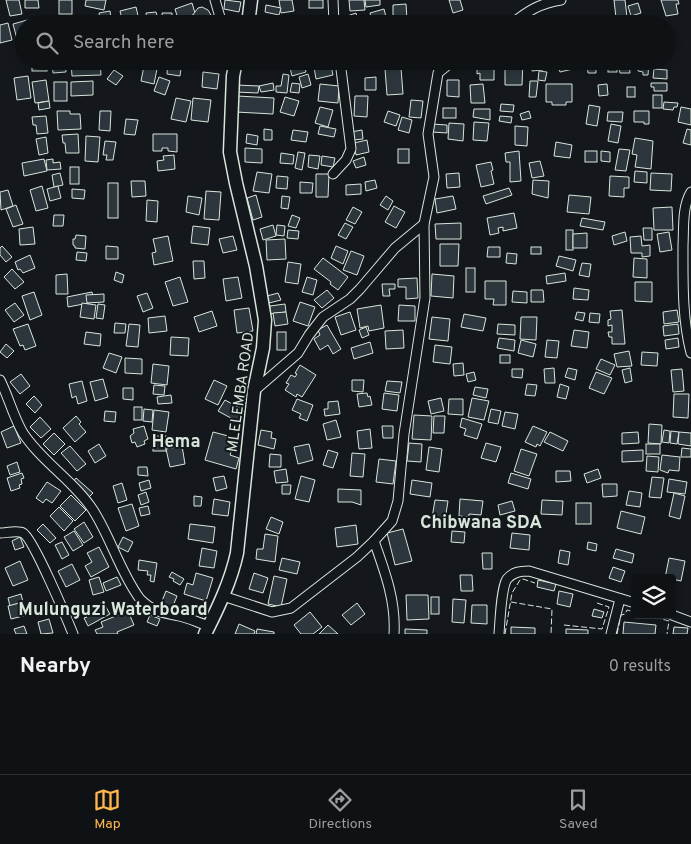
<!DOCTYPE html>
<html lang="en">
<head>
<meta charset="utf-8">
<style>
	body { margin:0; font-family:Overpass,sans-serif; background:#1d2022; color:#f1f3f6 }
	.controls { position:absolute; right:15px; bottom:15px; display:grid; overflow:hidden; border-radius:5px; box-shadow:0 2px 8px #0003 }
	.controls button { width:45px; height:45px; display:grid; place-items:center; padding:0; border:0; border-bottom:1px solid #2f3234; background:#0f1215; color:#f1f3f6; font:25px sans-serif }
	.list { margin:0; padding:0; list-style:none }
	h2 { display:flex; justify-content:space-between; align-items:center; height:65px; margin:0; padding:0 20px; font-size:21px }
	h2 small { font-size:16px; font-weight:400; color:#9b9ea0 }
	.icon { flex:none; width:28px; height:28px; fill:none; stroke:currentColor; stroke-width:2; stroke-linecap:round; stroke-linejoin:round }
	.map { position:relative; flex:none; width:691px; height:634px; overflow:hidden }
	.search { position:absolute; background:#0f1215; box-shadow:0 2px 8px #0003; left:15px; right:15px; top:15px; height:55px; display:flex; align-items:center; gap:12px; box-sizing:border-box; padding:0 18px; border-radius:28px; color:#9b9ea0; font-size:19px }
	.sheet { height:140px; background:#0f1215 }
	nav { display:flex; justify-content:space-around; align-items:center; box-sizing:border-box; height:70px; border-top:1px solid #2f3234; background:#0f1215; font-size:14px; color:#9b9ea0 }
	nav a { display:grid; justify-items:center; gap:2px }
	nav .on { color:#ffb74d }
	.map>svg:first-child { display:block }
	.building { fill:#2c363c; stroke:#d8e6dc }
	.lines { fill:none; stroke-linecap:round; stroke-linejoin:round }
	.street-casing { stroke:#d8e6dc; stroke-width:11 }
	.secondary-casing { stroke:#d8e6dc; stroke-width:15 }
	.street { stroke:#14181c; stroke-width:9 }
	.secondary { stroke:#14181c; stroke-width:12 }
	.fence { stroke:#d8e6dc; stroke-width:1; stroke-dasharray:6 2.5; stroke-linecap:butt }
	.labels { text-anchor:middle; stroke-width:4; stroke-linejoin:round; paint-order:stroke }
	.street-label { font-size:15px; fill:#d8e6dc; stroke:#14181c }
	.quarter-label { font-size:18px; font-weight:bold; fill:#d8e6dc; stroke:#14181c }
</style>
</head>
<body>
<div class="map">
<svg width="691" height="634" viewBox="0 0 691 634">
	<rect width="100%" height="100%" fill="#14181c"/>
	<!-- building -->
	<g class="building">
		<path d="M6,0H19L22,14L10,16Z"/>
		<path d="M25,0H38L39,8H25Z"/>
		<rect x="59" y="0" width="13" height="14"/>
		<path d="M86,0H106L104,10L85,6Z"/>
		<path d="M225,0L241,2L239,12L224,9Z"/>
		<path d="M279,0H292L294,11L281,13Z"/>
		<rect x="309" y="0" width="14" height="8"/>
		<path d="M349,0H364L365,10L350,11Z"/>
		<path d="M365,0H380V5L366,7Z"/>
		<path d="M449,0H460L463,10L453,13Z"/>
		<path d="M614,0H625L627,17L616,18Z"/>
		<path d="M661,0H678L679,4H676L678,14L666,16Z"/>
		<path d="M192,3L195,13L188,19L179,22L175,9Z"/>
		<path d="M638,3L641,13L631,16L628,6Z"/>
		<path d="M406,4L407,20L393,21V5Z"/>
		<path d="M266,5L281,8L279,15L265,12Z"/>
		<path d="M136,7L139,20L129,22L130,24H123L120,11Z"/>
		<path d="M202,7L208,10L211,15L195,24L189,20L198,8Z"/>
		<path d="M384,9L386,17L372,21L370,13Z"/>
		<path d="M110,11L112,24H101L99,13Z"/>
		<path d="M156,12L160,24H147L146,13Z"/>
		<path d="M162,13H172V24H163Z"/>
		<path d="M356,13L358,20L352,22V24H339L338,19Z"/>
		<path d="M272,18L287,21L286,24H271Z"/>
		<path d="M31,19L32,24H24V37L17,39L13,24Z"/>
		<path d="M8,23L12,40L0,43V25Z"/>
		<rect x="32" y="61" width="15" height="10"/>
		<path d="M52,61H65L66,72L53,73Z"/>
		<path d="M100,61L101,75L72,76L71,62Z"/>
		<path d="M168,61H182L180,76L167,74Z"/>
		<path d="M207,61H224V64L216,63V68H207Z"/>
		<path d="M269,61H284L283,67L268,65Z"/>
		<path d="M299,61H303L306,72L292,76L289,64Z"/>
		<path d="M314,61H330L333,75L316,79L314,67L310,68L309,62Z"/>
		<path d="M479,61H494V80H480V73L477,74V66H479Z"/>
		<path d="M505,61H523L522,85H505Z"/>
		<path d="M561,61H571L573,69L560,72L558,67L562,65Z"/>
		<path d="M587,61H596V73H588Z"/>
		<rect x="608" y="61" width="9" height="11"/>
		<path d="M618,61H629L630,73H620Z"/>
		<path d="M639,61H649L648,75H643V72L638,71Z"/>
		<path d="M532,62H543V70L532,71Z"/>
		<path d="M144,66L157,69L154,84L141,81Z"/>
		<path d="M401,68L403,94L387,95L385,69Z"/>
		<path d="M654,69L667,70V79L653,78Z"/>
		<path d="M114,70L123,76L116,85L107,79Z"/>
		<path d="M539,71L547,72L545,81L538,80Z"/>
		<path d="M203,72L219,74L217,89L202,87Z"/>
		<path d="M283,74L289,75L287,93L276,92V86H281Z"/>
		<path d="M308,74L311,85L302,88L299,77Z"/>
		<path d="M28,76L31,98L17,100L14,78Z"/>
		<path d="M159,77L170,81L165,95L154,91Z"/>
		<path d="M376,77V90H365V78Z"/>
		<path d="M46,80L49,101L35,103L32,82Z"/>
		<path d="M447,80H459V97L447,96Z"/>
		<path d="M93,81V95L71,96V82Z"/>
		<path d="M530,81H538L536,97H529Z"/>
		<rect x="54" y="82" width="13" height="19"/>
		<path d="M273,83L274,90L261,92L259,86Z"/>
		<path d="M292,83L300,84L299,93L290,92Z"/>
		<path d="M651,83H667V91H654V87H651Z"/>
		<path d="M320,84L339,86L338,103L318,101Z"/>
		<path d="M483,84L485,103H471L470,85Z"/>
		<path d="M546,84H572V102H566V105H552V102H546Z"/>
		<path d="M607,84L608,95L599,96L598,85Z"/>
		<path d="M236,85L259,86L258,93L235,92Z"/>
		<rect x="627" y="87" width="8" height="10"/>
		<rect x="653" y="95" width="9" height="13"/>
		<path d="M237,96L274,98L273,114L236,112Z"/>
		<path d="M355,96H368L367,117L354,116Z"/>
		<path d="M285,97L299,101L294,116L280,112Z"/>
		<path d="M176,98L191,101L186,122L171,119Z"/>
		<path d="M193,98L211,100L208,122L191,120Z"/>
		<path d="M411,100L423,101L421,118L409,117Z"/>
		<path d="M49,101L50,108L39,110L38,103Z"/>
		<path d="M664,102L678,103L677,107H674L673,110L663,109Z"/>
		<path d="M501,104L514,105L513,112L500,111Z"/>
		<path d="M589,105L600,107L597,126L586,124Z"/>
		<path d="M320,107L333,110L328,127L315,123Z"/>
		<path d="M681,107L691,109V125L678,122Z"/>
		<rect x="443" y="108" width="13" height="10"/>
		<path d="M474,109H490V120L473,117Z"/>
		<path d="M57,111H70V114H80L81,129L58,130Z"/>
		<path d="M100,111H111L110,131L99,130Z"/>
		<path d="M388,111L400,115L396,126L384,122Z"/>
		<path d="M529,111L531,118L522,120L520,114Z"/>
		<path d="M634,111H649V124H644V122H634Z"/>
		<path d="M608,112H623L622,122L607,121Z"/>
		<path d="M46,116L48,133L37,134L36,125H33L32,117Z"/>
		<path d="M500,116L512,117L511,123L499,121Z"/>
		<path d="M402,117L412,120L409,133L398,130Z"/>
		<path d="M126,119L138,120L135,135L124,134Z"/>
		<path d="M474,122L489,123L487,141L473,140Z"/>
		<path d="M449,123L464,124L463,141L448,139Z"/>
		<path d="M432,124L447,125V133L432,132Z"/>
		<path d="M611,124L621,126L618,143L608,141Z"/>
		<path d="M320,126L336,129L334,137L318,134Z"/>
		<path d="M515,126L528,127L527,146L515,145Z"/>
		<path d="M264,129L272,130V140H264Z"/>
		<path d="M687,129L691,130V145L683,143Z"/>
		<path d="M293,130L308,132L306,142L291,140Z"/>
		<path d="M362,130L363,139L353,140L351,132Z"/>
		<path d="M78,134L79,153H66L65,143H63L62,135Z"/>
		<path d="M153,134H177V152L168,151V148H162V151H153Z"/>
		<path d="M247,134L258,136L257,145L246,143Z"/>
		<path d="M86,136L100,137L98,162L85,161Z"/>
		<path d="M46,137L48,153L39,155L36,139Z"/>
		<path d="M635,138L653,141L651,169L635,167L637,155L632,154Z"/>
		<path d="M367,140L369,152L356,155L354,143Z"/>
		<path d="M105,141L116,142L113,160H106L107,155H103Z"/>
		<path d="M556,142L572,145L570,158L554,156Z"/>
		<path d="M245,148L262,149V163L245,162Z"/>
		<rect x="398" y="149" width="11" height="14"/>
		<path d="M619,149L630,150L626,171L615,170Z"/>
		<path d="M519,151L521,181L510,182V162H506L505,153Z"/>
		<rect x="585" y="151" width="12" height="11"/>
		<path d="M601,151L610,152V162L601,161Z"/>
		<path d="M298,152L305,153L302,170L295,168Z"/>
		<path d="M281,153L294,155L293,164L280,163Z"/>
		<path d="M174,155L175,169L158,171L157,161L164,160L163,156Z"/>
		<path d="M309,155L320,156L318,169L308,167Z"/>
		<path d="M322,156L335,158L333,167L321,165Z"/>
		<path d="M364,157L366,165L356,168L353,161Z"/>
		<path d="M44,159L47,171L24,176L22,163Z"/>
		<path d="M53,159V163L60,162L61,169L47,170L46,160Z"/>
		<path d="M540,161L544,176L532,178L529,163Z"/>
		<path d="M491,162L493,170L491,171L494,184L481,187L476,165Z"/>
		<rect x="70" y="167" width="9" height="17"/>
		<path d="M635,171L647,172V183L634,182Z"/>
		<path d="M257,172L272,174L269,193L253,191Z"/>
		<path d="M60,173L63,185L54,187L52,175Z"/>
		<path d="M459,173L460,187L447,188L446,174Z"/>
		<path d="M651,173L672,174L671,191L650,190Z"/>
		<path d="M316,174H329L328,197H316Z"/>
		<path d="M277,176L288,177L287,189L276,188Z"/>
		<path d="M610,176L629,177V188H624V197L609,196Z"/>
		<path d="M375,180L377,188L366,191L365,182Z"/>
		<path d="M533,180L549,181L548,198L532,194Z"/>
		<path d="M131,181H145L146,196L132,197Z"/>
		<path d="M300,182L313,183L312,193H300Z"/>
		<rect x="108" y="183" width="10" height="35"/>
		<path d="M361,184V194L346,195V185Z"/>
		<path d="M42,186L48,208L36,211L30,190Z"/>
		<path d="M58,186L61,198L50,201L47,189Z"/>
		<path d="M509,188L512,195L486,204L483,196Z"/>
		<path d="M72,189L85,190L84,199L72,198Z"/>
		<path d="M8,190L13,206L1,210L0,192Z"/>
		<path d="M206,191L221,192L219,220L204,219Z"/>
		<path d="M256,195L262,217L253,220L247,198Z"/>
		<path d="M569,195L591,197L589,214L567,212Z"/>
		<path d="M188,196L202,198L199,215L186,212Z"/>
		<path d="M282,196L290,197L288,209L281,208Z"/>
		<path d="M386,196L393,201L388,210L380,205Z"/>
		<path d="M453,196L456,209L437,213L435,199Z"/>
		<path d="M147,200L158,201L157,222L146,221Z"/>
		<path d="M16,205L23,224L13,227L6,209Z"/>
		<path d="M394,206L405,212L396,228L385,222Z"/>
		<path d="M353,207L362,212L355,224L346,220Z"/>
		<path d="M672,207L673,230H654L653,208Z"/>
		<path d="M514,213L517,228L503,231V227L498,228L499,233L490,235L487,218Z"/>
		<path d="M54,215H64L63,226H53Z"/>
		<path d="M292,215L300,218L296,228L288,226Z"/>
		<path d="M582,218L605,222L603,230L580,226Z"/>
		<path d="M345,223L353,227L346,239L338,235Z"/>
		<path d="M461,223V239H436L435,224Z"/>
		<path d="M273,225L276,236L263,240L260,229Z"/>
		<path d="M277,225L285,226L284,236L276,235Z"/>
		<path d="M193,226L210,228L208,245L191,243Z"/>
		<path d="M33,227L35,244L20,245L19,229Z"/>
		<path d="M643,228H652V240H644Z"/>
		<path d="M288,230L299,231L298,239L287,238Z"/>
		<rect x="566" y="230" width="7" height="20"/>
		<path d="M625,232L627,241L614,245L612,236Z"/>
		<path d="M669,232L672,250L660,252L657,234Z"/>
		<path d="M587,233V248H573V234Z"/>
		<path d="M76,235L86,236L85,249L75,248V246L73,245V239H75Z"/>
		<path d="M168,236L173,261L154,265L152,253L156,252L153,239Z"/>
		<path d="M233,236L237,250L223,253L219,239Z"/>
		<path d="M641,236L642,246L650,245V256L642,257V253H631L630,237Z"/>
		<path d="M285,239L286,259L267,260L266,240Z"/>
		<path d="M440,244H459L458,266H440Z"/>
		<path d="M2,246L12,257L6,262L0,255V248Z"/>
		<path d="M106,246L118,247V259H106Z"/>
		<path d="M336,246L348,251L343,264L331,258Z"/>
		<path d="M488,247H500V257H487Z"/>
		<rect x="531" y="247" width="10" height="7"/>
		<path d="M351,251L364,256L357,275L343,270Z"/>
		<path d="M77,252L87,253L86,261L76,260Z"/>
		<path d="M507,253L517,254L516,264L506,263Z"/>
		<path d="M30,255L35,268L23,273L20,269L18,270L15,262Z"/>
		<path d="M559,256L576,260L573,271L556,266Z"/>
		<path d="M323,258L348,277L338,290L330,284L331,282L314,269Z"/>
		<path d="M634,258L647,259V278L633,277Z"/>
		<path d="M193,261H204L205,278L194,279Z"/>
		<path d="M288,262L301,264L298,284L285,282Z"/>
		<path d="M582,263L591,264L589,277L579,275Z"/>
		<rect x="466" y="268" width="9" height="24"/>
		<path d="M12,269L24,282L15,289L4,277Z"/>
		<path d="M116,272L124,275L122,283L114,280Z"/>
		<path d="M565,273L566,281L547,284L546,276Z"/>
		<path d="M67,274L68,294H56V275Z"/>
		<path d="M432,274L454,276L453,298L431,296Z"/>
		<path d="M180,277L188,302L173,306L165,282Z"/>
		<path d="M238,277L242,298L226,301L223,279Z"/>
		<path d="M307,277L317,280L313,295L302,292Z"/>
		<path d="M417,278L418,298L406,299V287H398V279Z"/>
		<path d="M485,281H506V305H493L494,299H485Z"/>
		<path d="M635,282H652V302L635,301Z"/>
		<path d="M382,284H395V289H389L390,296H383Z"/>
		<path d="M574,288L589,290L588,300L573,299Z"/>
		<path d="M327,290L334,298L322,308L314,300Z"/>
		<path d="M531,290H543L544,302H531Z"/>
		<path d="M513,291L527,292V303L512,302Z"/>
		<path d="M34,292L42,315L30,320L22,296Z"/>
		<path d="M92,292L94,302L68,307L67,297Z"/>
		<path d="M147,293L153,308L143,312L137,296Z"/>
		<path d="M278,293L281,300L269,303L267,296Z"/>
		<path d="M104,294V302L87,303L86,295Z"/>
		<path d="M300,302L315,307L308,326L293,321Z"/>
		<path d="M15,303L24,315L14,322L5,310Z"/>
		<path d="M82,303L96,305L94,319L80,317Z"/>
		<path d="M98,304L105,305L103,319L96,318Z"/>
		<path d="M285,304L286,312L269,314L270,306Z"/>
		<path d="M381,305L384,328L369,331L368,326L360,328L357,309Z"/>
		<path d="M399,305L415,306V321H398Z"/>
		<path d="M249,308L253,331L237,333L234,310Z"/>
		<path d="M622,310L625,344H612V337H609L608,332H612V325L608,326V320L611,319L610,311Z"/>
		<path d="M677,310L679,322L664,324L663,312Z"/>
		<path d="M212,311L217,326L199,332L194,317Z"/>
		<path d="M286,312L288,324L275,326L273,313Z"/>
		<path d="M350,312L356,330L341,335L335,317Z"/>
		<path d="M577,312L585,313L583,321L575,319Z"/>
		<path d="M590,313L600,314L599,323L589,322Z"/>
		<path d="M464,314L486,318L483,331L461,327Z"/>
		<path d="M165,316L167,331L149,333L148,318Z"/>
		<path d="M432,317L450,319L448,341L429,339Z"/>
		<path d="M521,317H537L536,340L520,339Z"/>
		<path d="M115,323L126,324L125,333H114Z"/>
		<path d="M28,324L36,346L25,350L23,345L20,346L13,329Z"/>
		<path d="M129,324L140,325L138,347L126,346Z"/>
		<path d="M498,324L515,325V335L497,334Z"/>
		<path d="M678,324L679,334L664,336L663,326Z"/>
		<path d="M327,325L341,349L333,354L328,345L320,350L314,339L320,335L318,330Z"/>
		<path d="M366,327L369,335L362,338L359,330Z"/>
		<path d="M403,330L404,348L386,349L385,331Z"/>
		<path d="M574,330L589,332L587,348L571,346Z"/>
		<path d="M86,332L101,334L100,346L84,344Z"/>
		<rect x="277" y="332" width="9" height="18"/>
		<path d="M171,337L189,338L188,356L170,355Z"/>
		<path d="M499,338L515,340L514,351L497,348Z"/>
		<path d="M678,338L679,347L666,349L665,340Z"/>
		<path d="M521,340L536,344L533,357L518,353Z"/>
		<path d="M547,340L559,341L557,358L545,357Z"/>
		<path d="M370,342L373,353L354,359L351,348Z"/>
		<path d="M6,344L14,351L7,358L0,352Z"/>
		<path d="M435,345L452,347L450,364L433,362Z"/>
		<path d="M629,351L632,366L617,367L614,354Z"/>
		<path d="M642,352L658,353L657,366L641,365Z"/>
		<path d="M109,353L122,357L116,373L103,368Z"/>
		<rect x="500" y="355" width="10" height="8"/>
		<path d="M125,358L142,359V374L125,373Z"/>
		<path d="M601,359L615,365L610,375L596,369Z"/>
		<path d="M463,363L464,375L454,376L453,364Z"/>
		<path d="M153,364L169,366L167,385L151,383Z"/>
		<path d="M300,365L316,375L302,397L297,394L296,397L285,390L289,384L286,383L291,375L295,377L297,374L295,373Z"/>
		<path d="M554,368L555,383H545L544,369Z"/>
		<path d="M568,368L577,370L575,380L565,377Z"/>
		<path d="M630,368L632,381L625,383L622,370Z"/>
		<path d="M512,369H523L522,378L512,377Z"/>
		<path d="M682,369L684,391L673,392L671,370Z"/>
		<path d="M474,372L476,380L468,382L466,374Z"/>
		<path d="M596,372L612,378L604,394L589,388Z"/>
		<path d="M21,374L30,386L20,394L10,382Z"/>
		<path d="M103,379L108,397L95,401L90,382Z"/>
		<path d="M214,380L227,386L218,405L205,399Z"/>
		<path d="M352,380H364L363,392L352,391Z"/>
		<path d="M82,381L87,401L78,404L76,396L72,398L69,384Z"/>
		<path d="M387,381L402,382L400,393L385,391Z"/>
		<path d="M527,384L537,385L535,396L525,395Z"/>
		<path d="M560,384L569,387L566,399L557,397Z"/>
		<path d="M154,385L165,386L164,395L153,394Z"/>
		<path d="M475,387L488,389L486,398L473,395Z"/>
		<path d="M123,388H133V400L123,399Z"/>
		<path d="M367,393L368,397L370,396L372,405L359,407L357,394Z"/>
		<path d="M384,393L399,395L397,411L382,409Z"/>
		<path d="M674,394H689L688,418L673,417Z"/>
		<path d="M171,395L172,403L158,404L157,397Z"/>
		<path d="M34,396L42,405L35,413L26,404Z"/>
		<path d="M441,398L444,411L431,414L428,401Z"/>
		<path d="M472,398L489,401L484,420L468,417Z"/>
		<path d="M297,399L313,405L307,421L299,418L301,414L292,410Z"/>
		<path d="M449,399H463V415L448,414Z"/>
		<path d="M225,400L245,411L238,422L218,411Z"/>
		<path d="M338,401L340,414L325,416L324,409H328V402Z"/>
		<rect x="134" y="407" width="8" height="13"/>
		<path d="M144,409L153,410L152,422L143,421Z"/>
		<path d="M491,409L501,411L498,424L488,422Z"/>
		<path d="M154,410L169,412L166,432L152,430Z"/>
		<path d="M105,411L116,412L115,422L104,421Z"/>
		<path d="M505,412L518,414L515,429L502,426Z"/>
		<path d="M414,415L432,416L431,440L412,439Z"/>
		<path d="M76,416L81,422L79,424L86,432L75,442L63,428Z"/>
		<path d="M434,416H445L444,433H433Z"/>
		<path d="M40,417L51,429L41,438L30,427Z"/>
		<path d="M462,418L482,424L477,439L464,435L466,429L460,427Z"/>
		<path d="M336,420L341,437L327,440L323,424Z"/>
		<path d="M649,424L662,425L661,444L648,443Z"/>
		<path d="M14,426L21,443L7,448L1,432Z"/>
		<path d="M144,426L148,439L144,441L145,444L137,447L135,442L132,443L130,436L134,433L133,429Z"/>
		<path d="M382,426H393V438H383Z"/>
		<path d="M533,426L547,432L540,446L537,444L536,447L525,442Z"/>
		<path d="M370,429L372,448L359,449L357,431Z"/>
		<path d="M261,430L272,432L271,438L276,439L274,449L258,445Z"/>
		<path d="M664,430L670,431L669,443L662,442Z"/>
		<path d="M671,431L679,432L677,444L670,443Z"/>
		<path d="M213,432L236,438L230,455L239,458L236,469L205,460Z"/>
		<path d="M550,432L568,441L563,451L544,442Z"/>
		<path d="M638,432L639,443L622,444V433Z"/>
		<path d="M679,432L691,433V446L678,444Z"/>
		<path d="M54,433L65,444L54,455L43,444Z"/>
		<rect x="153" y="436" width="13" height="15"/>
		<path d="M409,443L422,444L421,462L407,461Z"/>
		<path d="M486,443L501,447L496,462L481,458Z"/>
		<path d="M99,444L106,456L95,463L88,451Z"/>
		<path d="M309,444L313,460L298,464L294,447Z"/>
		<rect x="646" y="444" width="14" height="10"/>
		<path d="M70,446L86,464L77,471L61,453Z"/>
		<path d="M182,446L185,464L170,467L166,449Z"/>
		<path d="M429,447L442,449L439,472L426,470Z"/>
		<path d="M682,448L691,449V457H681Z"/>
		<path d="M521,449L537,454L529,476L514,471Z"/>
		<path d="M328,450L338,453L333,468L323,465Z"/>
		<path d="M643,450V461L622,462V451Z"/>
		<path d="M352,453L365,454L363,477L350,476Z"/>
		<path d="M270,454L281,455V467H269Z"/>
		<path d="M662,455L680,457L679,471L669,470L668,473L660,470Z"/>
		<path d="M647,456L659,457L658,472L646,471Z"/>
		<path d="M379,459L396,461L393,484L376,482Z"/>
		<path d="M17,462L20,472L10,475L7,466Z"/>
		<path d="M138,467H147L148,476L138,475Z"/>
		<path d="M286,469L288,482L276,483L274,471Z"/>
		<path d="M598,469L601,478L587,483L584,474Z"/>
		<path d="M556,471H570L571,481L556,482Z"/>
		<path d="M22,473L24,478L21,479L22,484L19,485L20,488L11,491L7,478Z"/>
		<path d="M511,473L531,479L528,489L508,483Z"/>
		<path d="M224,476L227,488L216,491L213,478Z"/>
		<path d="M301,476L315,480L309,502L295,499Z"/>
		<path d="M652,477L664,478L661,498L649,497Z"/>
		<path d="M76,478L93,493L88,498L71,484Z"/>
		<path d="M669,479L687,482L685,494L667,492Z"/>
		<path d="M149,480L151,488L141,491L139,483Z"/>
		<path d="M412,480L432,483L430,497L410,494Z"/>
		<path d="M47,482L61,491L52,503L46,499L43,503L36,498Z"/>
		<path d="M122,483L127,500L118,503L113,486Z"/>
		<path d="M602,484H617V496L603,497Z"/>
		<path d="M282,485H291L290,494H282Z"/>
		<path d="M338,489L361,490V505L352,502H338Z"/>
		<path d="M629,491L642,493L640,507L626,505Z"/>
		<path d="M146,492L149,502L141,505L138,495Z"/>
		<path d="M674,493L685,496L680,519L669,516Z"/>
		<path d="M71,495L86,510L75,521L60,506Z"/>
		<path d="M194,496L202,497L201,506H194Z"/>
		<path d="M214,499L230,502L228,516L212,514Z"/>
		<path d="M460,499L483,501L481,515L469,514V517L459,516Z"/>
		<path d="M435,500L448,501L445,520L432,518Z"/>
		<path d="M542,500L563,501L562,515L541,514Z"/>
		<path d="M512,501L515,511L500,515L498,505Z"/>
		<rect x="576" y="503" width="15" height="21"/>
		<path d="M132,504L139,526L126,531L118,508Z"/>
		<path d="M148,506L150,514L141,516L139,508Z"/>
		<path d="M59,507L73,521L64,531L50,516Z"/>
		<path d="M621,511L645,517L641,534L617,528Z"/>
		<path d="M271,517L283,522L279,534L266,529Z"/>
		<path d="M84,522L93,537L84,543L74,529Z"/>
		<path d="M43,524L56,538L50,543L37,530Z"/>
		<path d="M190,524L215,527L213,543L188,539Z"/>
		<path d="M356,525L358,544L337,547L335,528Z"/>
		<path d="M403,529L412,561L395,565L387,533Z"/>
		<path d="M74,531L83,545L73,551L64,537Z"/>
		<path d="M452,531L465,532L464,543L451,542Z"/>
		<path d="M512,533L530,535L529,550L510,548Z"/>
		<path d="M265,534L278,536L275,562L256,559L257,549H263Z"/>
		<path d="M20,537L24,547L15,550L12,541Z"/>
		<path d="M123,537L133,542L128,552L118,547Z"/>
		<path d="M62,542L69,555L62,559L55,545Z"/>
		<path d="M588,542L597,544L596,551L587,549Z"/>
		<path d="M99,547L109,567L91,577L85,566L92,562L87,553Z"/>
		<path d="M202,548L217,551L214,568L199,566Z"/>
		<path d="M616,549L634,554L632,563L613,558Z"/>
		<path d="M560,550L570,552L568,565L558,563Z"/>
		<path d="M482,553H492V569H483Z"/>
		<path d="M282,558L300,562L297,574L279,570Z"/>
		<path d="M669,558L685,561L681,581L672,579V578H665Z"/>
		<path d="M139,560L157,563L154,582L150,581L151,575H147L148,571L138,570Z"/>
		<path d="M20,561L28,580L13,586L5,568Z"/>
		<path d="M72,564L80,580L66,587L58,571Z"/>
		<path d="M613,567L625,571L621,582L609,578Z"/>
		<path d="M172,572L184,579L180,585L173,581L174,579L169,577Z"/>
		<path d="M196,573L213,578L206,601L184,594L187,583L193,585Z"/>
		<path d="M254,573L268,578L263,593L249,589Z"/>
		<path d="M460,575H472L473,591H461Z"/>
		<path d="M274,576L287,579L281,607L268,604Z"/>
		<path d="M99,577L104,592L93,595L89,580Z"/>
		<path d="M117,577L121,585L106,591L103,583Z"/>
		<path d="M538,580L556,584L554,591L537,587Z"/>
		<path d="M166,591L177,596L171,611L160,606Z"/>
		<path d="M559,591L573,594L570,607L557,604Z"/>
		<path d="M21,594L23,602L10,606L8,598Z"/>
		<path d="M406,595H428L429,619L407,620Z"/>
		<rect x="431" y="597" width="8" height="17"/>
		<path d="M453,599L466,600L464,623L452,622Z"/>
		<path d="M23,602L27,615L11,619L8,606Z"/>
		<path d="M103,602L110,614L88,626L84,618L87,617L84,613Z"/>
		<path d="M357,603L365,614L351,625L342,615Z"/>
		<path d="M472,605H487V624L471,623Z"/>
		<path d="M594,609L604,612L602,618L592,616Z"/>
		<path d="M128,611L134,625L117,632L118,634H97L95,630L103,627L101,622Z"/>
		<path d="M310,612L322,627L313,634H301L294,625Z"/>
		<path d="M150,615L160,619L157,626L147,622Z"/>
		<path d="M49,619L53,633L41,634L38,622Z"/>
		<path d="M624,622L656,625L655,634H623Z"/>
		<path d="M239,624L255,631L254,634H235Z"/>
		<path d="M328,625L338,634H319Z"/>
		<path d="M24,626L27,634H16L14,629Z"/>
		<path d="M511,627L535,628V634H511Z"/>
		<path d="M674,627L688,628L687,634H673Z"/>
		<path d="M257,629L274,632V634H256Z"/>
		<path d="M405,629L427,630V634H405Z"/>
		<path d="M566,629L588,630V634H566Z"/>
	</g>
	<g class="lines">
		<!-- street casing -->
		<g class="street-casing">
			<g id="street">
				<path d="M215,0L222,24"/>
				<path d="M333,0L334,24"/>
				<path d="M512,24C527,11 541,3 561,0"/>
				<path d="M333,174L346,160L351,149L340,61"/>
				<path d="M691,192C682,207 684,227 683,245C683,281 682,318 691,353"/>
				<path d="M0,380C9,398 13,416 23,433C42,462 74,481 93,510C111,538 120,572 140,599C153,612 161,612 179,616C189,618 199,623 209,626"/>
				<path d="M254,391L298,353L309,335L323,317L350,299L360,289L395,248L424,224"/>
				<path d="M0,533C6,533 18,530 23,533C33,538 67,619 73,634"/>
				<path d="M374,541C385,572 396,601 394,634"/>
				<path d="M223,596L272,612L291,608L357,557L374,541L392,521L398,501L404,434L425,298L424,224L434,177L428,134L438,73L448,65L463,61"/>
				<path d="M672,615L691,622"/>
				<path d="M499,634C500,622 501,588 507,579C513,572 520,571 529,571L635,603"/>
				<path d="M611,634L620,599"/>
			</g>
		</g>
		<!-- secondary casing -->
		<g class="secondary-casing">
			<g id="secondary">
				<path d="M248,24L251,0"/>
				<path d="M205,634C218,608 231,581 237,553L254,391L263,348L265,320L256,266L236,183L230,152L233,76L236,61"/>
			</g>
		</g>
		<!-- street -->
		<use href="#street" class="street"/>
		<!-- secondary -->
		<use href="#secondary" class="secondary"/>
		<!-- fence -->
		<g class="fence">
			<path d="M511,602L552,609L551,634"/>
			<path d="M647,615L669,621L667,634"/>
			<path d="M564,625L602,629L609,607L597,603"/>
			<path d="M505,634L512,593L520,580L523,579L535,583"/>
			<path d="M617,634L621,615L625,614L627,610L635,612"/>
		</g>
	</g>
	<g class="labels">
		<!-- street labels -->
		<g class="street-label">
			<text transform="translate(240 392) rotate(-82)" y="5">MLELEMBA ROAD</text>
		</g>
		<!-- quarter labels -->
		<g class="quarter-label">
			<text x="176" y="447">Hema</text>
			<text x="481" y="528">Chibwana SDA</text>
			<text x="113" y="615">Mulunguzi Waterboard</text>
		</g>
	</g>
</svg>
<div class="controls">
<button><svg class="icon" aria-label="layers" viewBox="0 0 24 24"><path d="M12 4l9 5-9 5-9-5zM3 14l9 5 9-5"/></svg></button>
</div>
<div class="search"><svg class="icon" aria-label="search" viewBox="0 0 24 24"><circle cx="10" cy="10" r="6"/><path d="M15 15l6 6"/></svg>Search here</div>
</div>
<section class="sheet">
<h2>Nearby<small>0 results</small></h2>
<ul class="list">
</ul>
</section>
<nav>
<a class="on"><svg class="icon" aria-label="map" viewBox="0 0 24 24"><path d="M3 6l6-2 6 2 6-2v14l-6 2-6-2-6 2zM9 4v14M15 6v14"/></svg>Map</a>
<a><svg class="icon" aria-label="directions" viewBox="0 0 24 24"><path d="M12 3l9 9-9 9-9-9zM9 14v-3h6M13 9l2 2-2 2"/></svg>Directions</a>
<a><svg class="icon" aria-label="saved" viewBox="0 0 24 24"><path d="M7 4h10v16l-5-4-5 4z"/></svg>Saved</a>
</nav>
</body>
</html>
